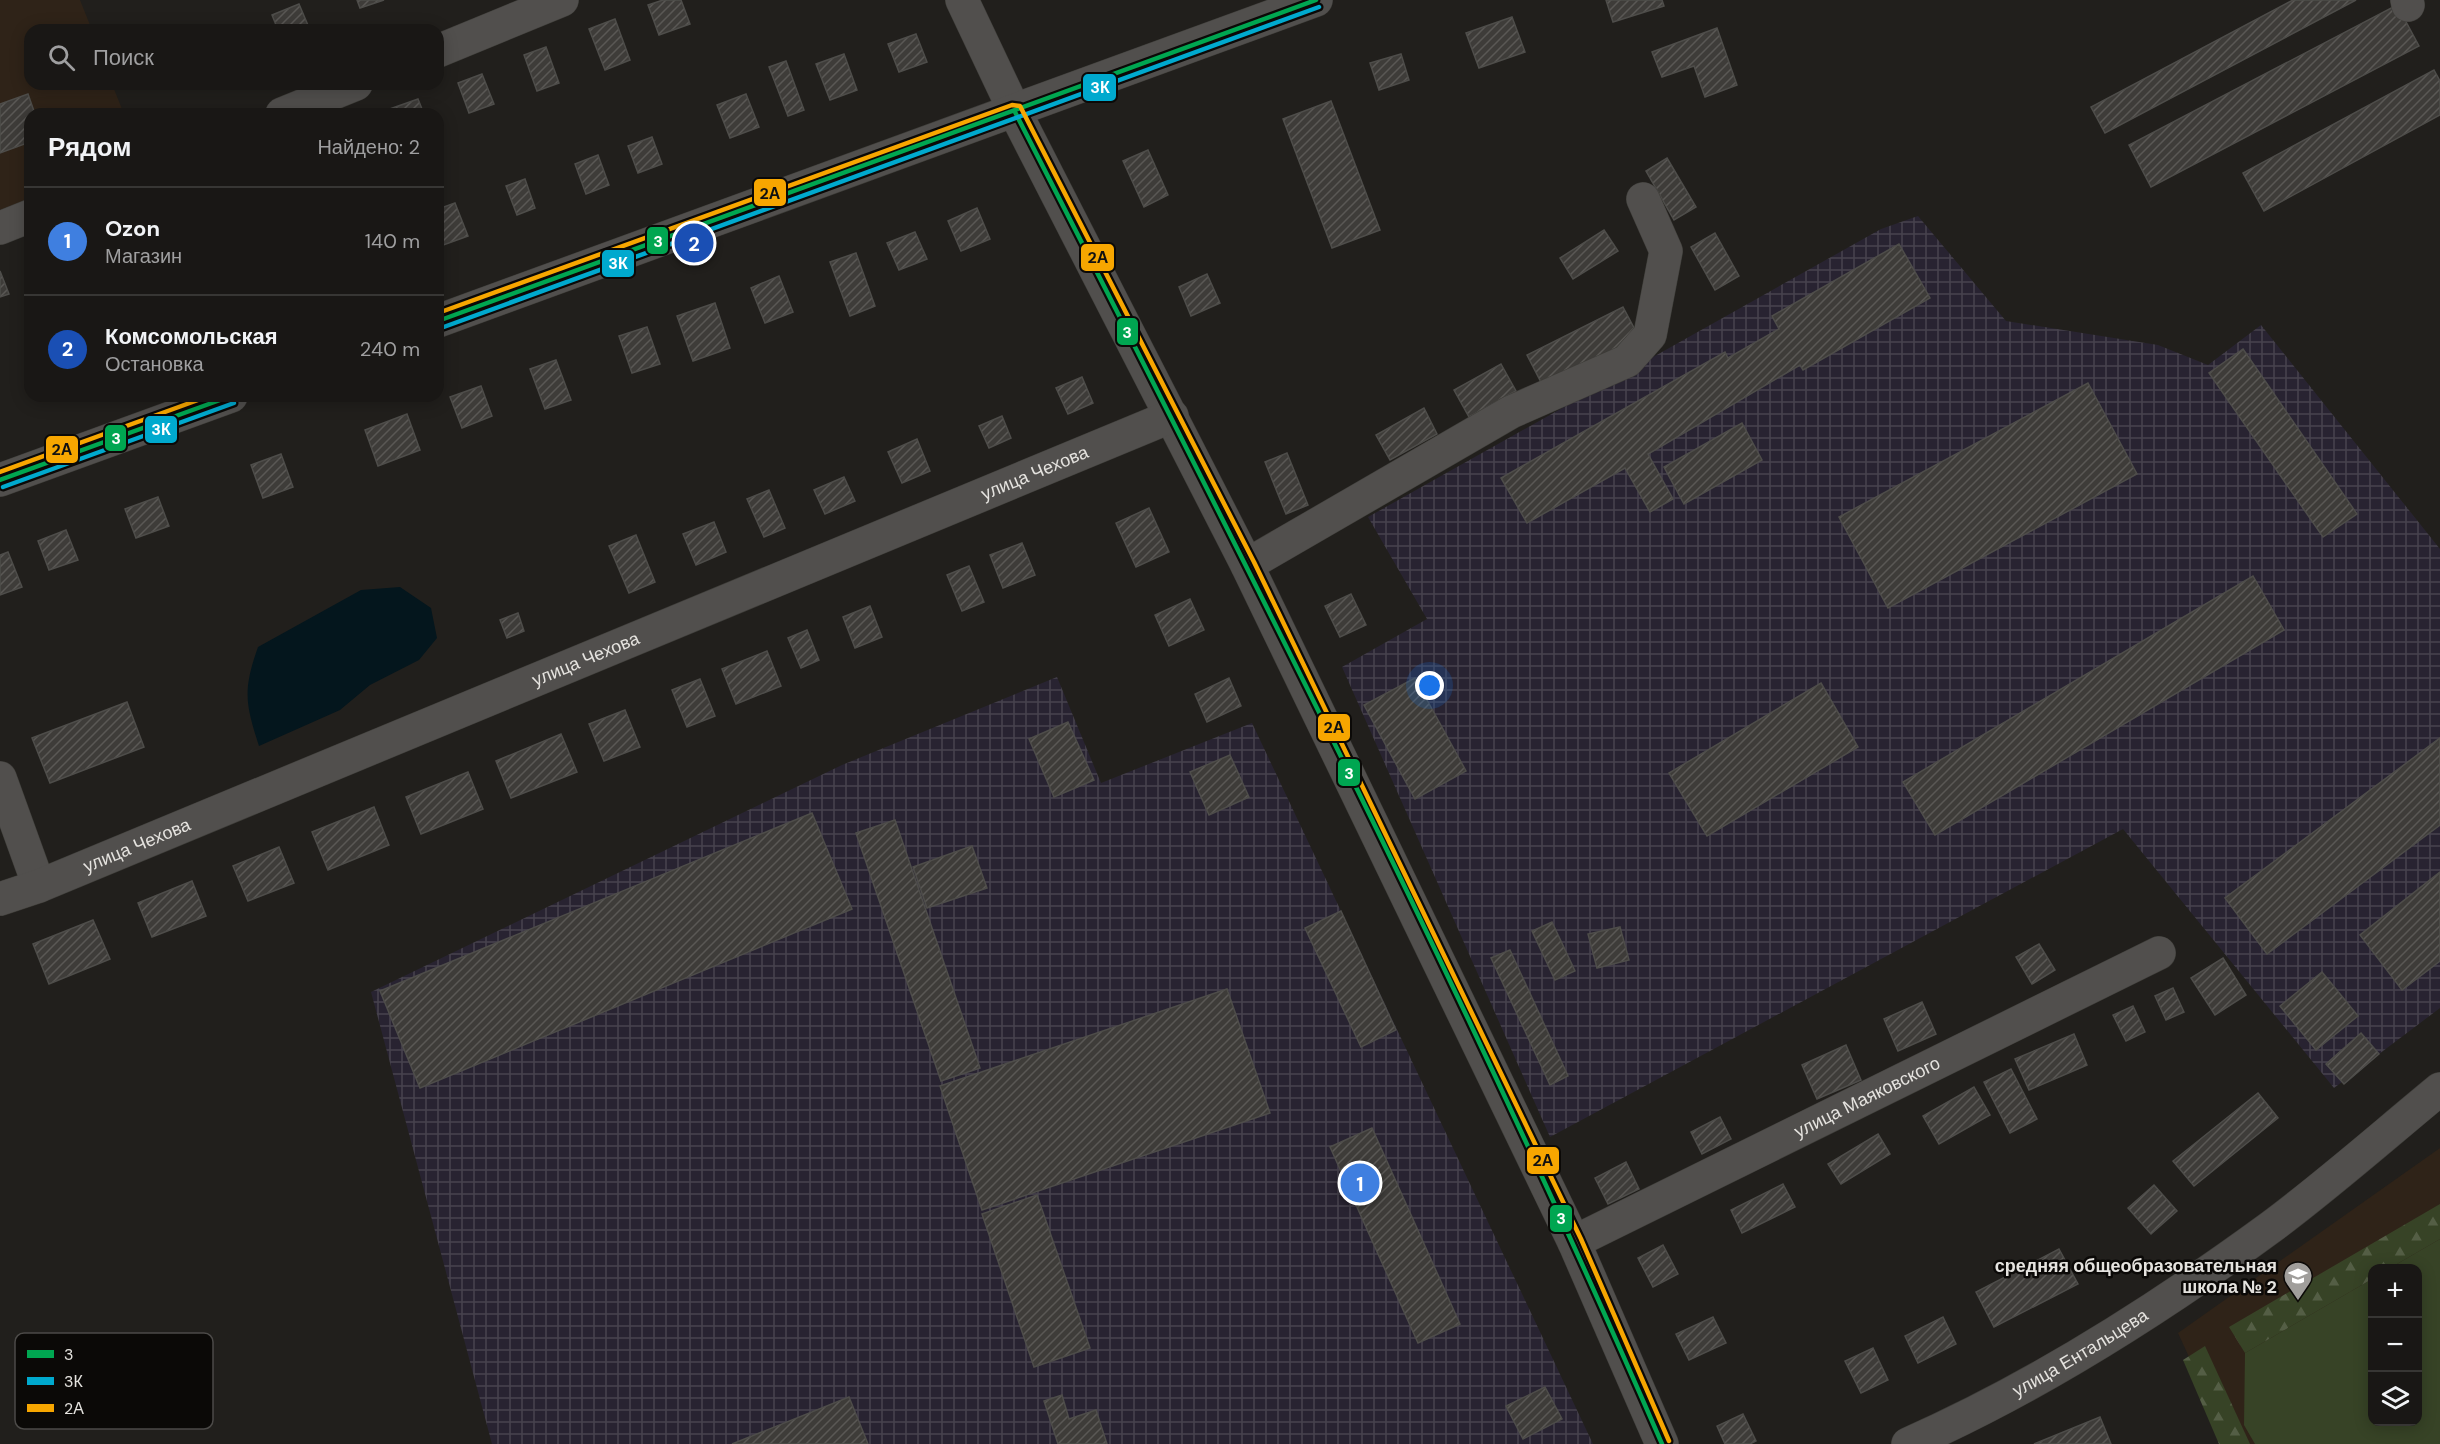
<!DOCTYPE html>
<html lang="ru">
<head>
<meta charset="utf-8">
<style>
	body { margin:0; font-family:"DM Sans",sans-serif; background:#22201e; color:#f1f3f6 }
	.controls { position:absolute; right:18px; bottom:18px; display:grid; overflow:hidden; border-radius:12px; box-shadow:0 3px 15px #0003 }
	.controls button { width:54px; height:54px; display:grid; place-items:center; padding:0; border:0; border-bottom:2px solid #373634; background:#191715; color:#f1f3f6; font:30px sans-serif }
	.you { position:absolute; left:1430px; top:686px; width:21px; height:21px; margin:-15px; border:4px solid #fff; border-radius:50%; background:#1a73e8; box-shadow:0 0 0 9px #1a73e833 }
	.badge { display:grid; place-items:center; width:39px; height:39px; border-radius:50%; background:#7c3aed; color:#fff; font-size:20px; font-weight:700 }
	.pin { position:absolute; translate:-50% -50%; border:3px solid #fff; box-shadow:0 2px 6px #0006 }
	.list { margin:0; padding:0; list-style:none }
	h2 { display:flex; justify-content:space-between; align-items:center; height:78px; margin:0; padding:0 24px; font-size:26px }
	h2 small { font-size:20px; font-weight:400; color:#9f9fa0 }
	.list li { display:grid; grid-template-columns:39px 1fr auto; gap:18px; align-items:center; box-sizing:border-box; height:108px; padding:0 24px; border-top:2px solid #373634 }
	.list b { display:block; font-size:22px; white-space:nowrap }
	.list p { margin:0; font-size:20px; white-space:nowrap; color:#9f9fa0 }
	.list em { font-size:20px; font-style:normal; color:#9f9fa0 }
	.icon { flex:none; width:33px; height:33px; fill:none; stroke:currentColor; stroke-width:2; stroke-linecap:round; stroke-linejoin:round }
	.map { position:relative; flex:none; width:2440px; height:1444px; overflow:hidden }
	.search { position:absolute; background:#191715; box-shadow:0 3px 15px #0003; left:24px; top:24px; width:420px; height:66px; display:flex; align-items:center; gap:15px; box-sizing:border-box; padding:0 21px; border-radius:18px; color:#9f9fa0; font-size:22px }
	.panel { position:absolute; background:#191715; box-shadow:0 3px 15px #0003; left:24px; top:108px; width:420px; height:294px; border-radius:18px }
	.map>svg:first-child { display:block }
	.industrial { fill:url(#industrial-grid) }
	.education { fill:#2f2318; fill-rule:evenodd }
	.green { fill:#374326 }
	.forest { fill:url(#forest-firs) }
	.water { fill:#04161d }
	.building { fill:url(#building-hatch); stroke:#4e4d4a; stroke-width:1.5 }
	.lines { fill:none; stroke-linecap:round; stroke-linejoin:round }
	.minor-casing { stroke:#3e3d39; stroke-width:34 }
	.minor { stroke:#514f4d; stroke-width:33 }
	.bus-1-casing { stroke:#0b0907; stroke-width:9 }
	.bus-2-casing { stroke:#0b0907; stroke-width:9 }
	.bus-3-casing { stroke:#0b0907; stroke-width:9 }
	.bus-1 { stroke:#00a651; stroke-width:4.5 }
	.bus-2 { stroke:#00a9ce; stroke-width:4.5 }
	.bus-3 { stroke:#f7a600; stroke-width:4.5 }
	.labels { text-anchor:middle; stroke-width:5; stroke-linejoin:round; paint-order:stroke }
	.street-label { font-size:18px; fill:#e5e3df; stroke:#0b0907 }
	.poi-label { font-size:18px; font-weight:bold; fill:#e5e3df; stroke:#0b0907; text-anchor:end }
	.key { fill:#0b0907; stroke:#4c4a48; stroke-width:1.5 }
	.key-label { font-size:16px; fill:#e5e3df }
	.line-badge { stroke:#0b0907; stroke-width:2 }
	.badge-label { font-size:16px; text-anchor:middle; font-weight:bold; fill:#fff }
	.pale-badge-label { font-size:16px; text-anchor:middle; font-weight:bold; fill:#111 }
</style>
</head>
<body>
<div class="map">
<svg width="2440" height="1444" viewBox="0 0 2440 1444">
	<defs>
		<pattern id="industrial-grid" width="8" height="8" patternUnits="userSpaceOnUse" patternTransform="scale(1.5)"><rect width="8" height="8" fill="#282331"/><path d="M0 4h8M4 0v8" fill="none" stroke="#47434e"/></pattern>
		<pattern id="forest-firs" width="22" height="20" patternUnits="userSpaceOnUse" patternTransform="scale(1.5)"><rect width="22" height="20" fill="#374326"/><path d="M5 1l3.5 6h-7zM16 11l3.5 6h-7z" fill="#545e45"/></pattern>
		<pattern id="building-hatch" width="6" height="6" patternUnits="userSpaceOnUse" patternTransform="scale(1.5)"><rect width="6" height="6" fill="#3e3c39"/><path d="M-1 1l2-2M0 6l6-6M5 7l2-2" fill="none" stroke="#5a5855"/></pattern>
	</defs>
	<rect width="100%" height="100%" fill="#211f1c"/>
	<!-- industrial -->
	<g class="industrial">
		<path d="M1918,216L2006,321L2158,345L2208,365L2261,325L2440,549V1008L2334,1088L2123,829L1550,1137L1342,667L1427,619L1368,517L1881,229Z"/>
		<path d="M1057,677L1101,783L1252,723L1593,1444H492L371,992L842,765Z"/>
	</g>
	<!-- education -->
	<g class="education">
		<path d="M0,0H80L92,30H30V84H112L124,114H30V199L0,210Z"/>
		<path d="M2440,1148V1444H2229L2178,1333ZM2372,1268H2418V1422H2372Z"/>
	</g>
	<!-- green -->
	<path class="green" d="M2440,1239V1444H2255L2244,1425L2245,1353L2372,1279V1422H2418V1268H2390Z"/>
	<!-- forest -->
	<g class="forest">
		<path d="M2440,1204V1239L2390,1268H2372V1279L2245,1353L2229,1327Z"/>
		<path d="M2205,1346L2250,1444H2219L2183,1360Z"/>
	</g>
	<!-- water -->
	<path class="water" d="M400,587L431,608L437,638L419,660L370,685L340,710L259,746C245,703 243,690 258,647L361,590Z"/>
	<!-- building -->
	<g class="building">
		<path d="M357,0H384L360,8Z"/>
		<path d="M663,0H681L690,24L659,35L648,5Z"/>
		<path d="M1606,0H1662L1664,6L1613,22Z"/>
		<path d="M2293,0H2356L2105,133L2091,107Z"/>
		<path d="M299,4L310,30H278L272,15Z"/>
		<path d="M2397,5L2419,46L2151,187L2129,145Z"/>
		<path d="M1512,17L1525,52L1479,68L1466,33Z"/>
		<path d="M615,19L630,60L605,70L589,29Z"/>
		<path d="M1717,28L1737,85L1705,97L1694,66L1662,77L1652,52Z"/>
		<path d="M916,34L927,62L899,72L888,44Z"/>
		<path d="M546,47L559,83L537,91L524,55Z"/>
		<path d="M844,54L857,90L830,100L816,64Z"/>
		<path d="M1401,54L1409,80L1379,90L1370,63Z"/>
		<path d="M786,61L804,110L788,116L769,67Z"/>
		<path d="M2434,70L2440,81V115L2264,211L2243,173Z"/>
		<path d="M482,74L494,104L469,113L458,83Z"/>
		<path d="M28,94L35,114H30V142L0,153V104Z"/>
		<path d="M746,94L759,127L730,138L717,105Z"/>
		<path d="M418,99L424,114H385L384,111Z"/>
		<path d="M1331,101L1380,230L1332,248L1283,119Z"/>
		<path d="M652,137L662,164L638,173L628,146Z"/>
		<path d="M1148,150L1168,195L1144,207L1123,161Z"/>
		<path d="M598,155L609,185L586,194L575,164Z"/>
		<path d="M1667,158L1696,207L1674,220L1646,171Z"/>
		<path d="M525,179L535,208L517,215L506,186Z"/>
		<path d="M455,203L468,236L438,247V209Z"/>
		<path d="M977,208L990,239L961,251L948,221Z"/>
		<path d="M1604,230L1618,251L1573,279L1560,258Z"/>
		<path d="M915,232L927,259L899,270L887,243Z"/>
		<path d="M1715,233L1739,276L1715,290L1691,247Z"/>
		<path d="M1899,244L1930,298L1803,370L1800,365L1648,454L1673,499L1650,512L1625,468L1527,523L1501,478L1725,352L1728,358L1779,329L1772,316Z"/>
		<path d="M856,253L875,306L850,316L830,262Z"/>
		<path d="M0,271L9,294L0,297Z"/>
		<path d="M1207,274L1220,303L1191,316L1179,287Z"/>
		<path d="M779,276L793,312L765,323L751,288Z"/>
		<path d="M715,303L730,348L693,361L677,316Z"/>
		<path d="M1623,307L1641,341L1545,390L1527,355Z"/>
		<path d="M647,327L660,364L632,373L619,336Z"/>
		<path d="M2243,349L2357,514L2323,537L2209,373Z"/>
		<path d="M556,360L571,400L545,409L530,369Z"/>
		<path d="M1501,364L1516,391L1469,417L1454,390Z"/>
		<path d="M1082,377L1093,403L1068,414L1056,388Z"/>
		<path d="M2088,383L2137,474L1888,608L1839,517Z"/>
		<path d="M481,386L492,416L462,428L450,397Z"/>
		<path d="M1424,408L1437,434L1390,460L1376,435Z"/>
		<path d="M407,414L420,450L378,466L365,430Z"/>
		<path d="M1002,416L1011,438L989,448L979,426Z"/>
		<path d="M1742,423L1762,460L1684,504L1664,467Z"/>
		<path d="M917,439L930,471L902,483L888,452Z"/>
		<path d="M1287,453L1308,505L1286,514L1265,462Z"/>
		<path d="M281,454L293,487L263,498L251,465Z"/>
		<path d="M844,477L855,501L825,514L814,490Z"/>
		<path d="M769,490L785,528L764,537L747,499Z"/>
		<path d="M158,497L169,526L136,538L125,509Z"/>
		<path d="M1149,508L1169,552L1136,567L1116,523Z"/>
		<path d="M714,522L726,552L696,565L683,534Z"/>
		<path d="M66,530L78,560L49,570L38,541Z"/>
		<path d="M636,535L655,582L629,593L609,546Z"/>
		<path d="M1022,543L1035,575L1003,588L990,555Z"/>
		<path d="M8,552L22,587L0,595V555Z"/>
		<path d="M969,566L984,602L962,611L947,575Z"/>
		<path d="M2253,576L2284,630L1935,835L1903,782Z"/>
		<path d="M1351,594L1366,625L1340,637L1325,606Z"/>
		<path d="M1190,599L1204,630L1169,646L1155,615Z"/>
		<path d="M870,606L882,637L855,648L843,617Z"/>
		<path d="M518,613L524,631L507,638L500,620Z"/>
		<path d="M807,630L819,660L801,668L788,638Z"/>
		<path d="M767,651L781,686L736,704L722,669Z"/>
		<path d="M1229,678L1241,706L1207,722L1195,694Z"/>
		<path d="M1415,678L1466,771L1415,799L1364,705Z"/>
		<path d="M700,679L715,716L687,727L672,690Z"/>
		<path d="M1821,683L1858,747L1707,836L1669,773Z"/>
		<path d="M127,702L144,747L50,783L32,738Z"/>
		<path d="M625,710L640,747L604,761L589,724Z"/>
		<path d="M1068,722L1094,780L1054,797L1029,739Z"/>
		<path d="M561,734L577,772L511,798L496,761Z"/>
		<path d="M2440,738V825L2267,954L2225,898Z"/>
		<path d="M1230,755L1249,797L1209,815L1190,772Z"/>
		<path d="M468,772L483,809L421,834L406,797Z"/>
		<path d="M374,807L389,845L328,870L312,832Z"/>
		<path d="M812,813L852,909L420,1088L380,991Z"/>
		<path d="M895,820L980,1068L941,1081L856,833Z"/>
		<path d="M972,846L987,888L927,908L913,867Z"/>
		<path d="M279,847L294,883L248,901L233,866Z"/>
		<path d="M2440,872V961L2402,990L2360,935Z"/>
		<path d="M192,881L206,916L152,937L138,903Z"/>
		<path d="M1341,911L1396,1030L1361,1047L1305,928Z"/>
		<path d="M93,920L110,959L49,984L33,944Z"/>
		<path d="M1552,922L1575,971L1555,980L1532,931Z"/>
		<path d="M1620,927L1629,960L1597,968L1588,934Z"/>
		<path d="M2039,944L2055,970L2032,984L2016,957Z"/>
		<path d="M1510,950L1568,1076L1550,1085L1491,958Z"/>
		<path d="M2223,958L2246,995L2215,1015L2191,978Z"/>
		<path d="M2322,972L2358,1016L2316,1050L2280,1006Z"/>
		<path d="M2173,988L2184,1012L2166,1020L2155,996Z"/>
		<path d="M1227,989L1270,1113L982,1210L940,1086Z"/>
		<path d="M1922,1002L1936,1034L1898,1051L1884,1019Z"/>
		<path d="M2133,1006L2145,1032L2126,1041L2113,1015Z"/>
		<path d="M2361,1033L2379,1054L2344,1084L2326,1064Z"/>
		<path d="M2074,1034L2087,1065L2029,1090L2015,1059Z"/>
		<path d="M1846,1045L1861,1080L1817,1099L1802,1065Z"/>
		<path d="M2011,1069L2037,1119L2010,1133L1984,1082Z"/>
		<path d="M1974,1087L1990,1115L1939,1144L1923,1116Z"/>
		<path d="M2258,1093L2278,1118L2194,1186L2173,1161Z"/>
		<path d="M1720,1117L1731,1139L1702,1154L1691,1132Z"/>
		<path d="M1372,1128L1460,1324L1418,1343L1330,1147Z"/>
		<path d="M1878,1134L1890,1154L1841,1184L1828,1164Z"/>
		<path d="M1626,1162L1639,1189L1608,1204L1595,1178Z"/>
		<path d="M1783,1184L1795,1207L1742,1233L1731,1210Z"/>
		<path d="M2154,1185L2177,1211L2151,1234L2128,1208Z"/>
		<path d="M1037,1195L1090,1348L1034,1367L982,1214Z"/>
		<path d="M1663,1245L1678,1274L1653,1287L1638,1258Z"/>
		<path d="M2059,1249L2078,1284L1994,1327L1976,1292Z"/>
		<path d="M1713,1317L1726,1343L1689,1360L1676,1334Z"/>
		<path d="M1943,1317L1956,1344L1918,1363L1905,1336Z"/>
		<path d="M1873,1348L1888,1380L1861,1393L1845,1361Z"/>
		<path d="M1545,1387L1562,1419L1523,1439L1506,1406Z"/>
		<path d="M1062,1395L1069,1419L1096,1410L1107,1444H1058L1044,1401Z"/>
		<path d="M849,1397L868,1444H732Z"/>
		<path d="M1743,1414L1756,1441L1750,1444H1725L1717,1426Z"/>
		<path d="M2100,1417L2111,1444H2034Z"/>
	</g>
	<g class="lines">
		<!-- minor casing -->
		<g class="minor-casing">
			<g id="minor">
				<path d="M962,0L1015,112L1247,565L1574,1242L1662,1444"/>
				<path d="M2407,0L2408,5"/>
				<path d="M438,51L562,0"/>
				<path d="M282,114L356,84"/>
				<path d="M0,228L30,216"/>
				<path d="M438,321L1316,0"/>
				<path d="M0,480L231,396"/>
				<path d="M1247,565L1511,412L1627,361L1650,335L1666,251L1643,199"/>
				<path d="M0,778L39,886"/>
				<path id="s1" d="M0,899L39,886L1172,416"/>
				<path id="s2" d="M1574,1242L2159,953"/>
				<path id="s3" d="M1908,1444C2035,1388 2159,1309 2271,1227C2329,1184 2384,1135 2440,1089"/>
			</g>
		</g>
		<!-- minor -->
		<use href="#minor" class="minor"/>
		<!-- bus-1 casing -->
		<g class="bus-1-casing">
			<g id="bus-1">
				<path d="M1015,112C1240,551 1465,991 1662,1444"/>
				<path d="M438,321L1316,0"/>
				<path d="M0,480L231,396"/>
			</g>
		</g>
		<!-- bus-2 casing -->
		<g class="bus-2-casing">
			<g id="bus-2">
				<path d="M441,328L1319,7"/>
				<path d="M3,487L234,403"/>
			</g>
		</g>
		<!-- bus-3 casing -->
		<g class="bus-3-casing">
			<g id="bus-3">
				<path d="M438,313L1012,105L1020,106L1254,562L1581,1239L1669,1441"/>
				<path d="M0,472L209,396"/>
			</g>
		</g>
		<!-- bus-1 -->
		<use href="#bus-1" class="bus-1"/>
		<!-- bus-2 -->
		<use href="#bus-2" class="bus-2"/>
		<!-- bus-3 -->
		<use href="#bus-3" class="bus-3"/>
	</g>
	<!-- icons -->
	<defs>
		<g id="school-pin" transform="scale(1.5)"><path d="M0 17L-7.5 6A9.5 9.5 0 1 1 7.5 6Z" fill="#a09e9b" stroke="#0b0907"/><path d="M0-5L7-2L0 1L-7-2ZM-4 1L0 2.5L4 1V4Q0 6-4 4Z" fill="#fff"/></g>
	</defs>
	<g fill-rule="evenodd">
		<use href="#school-pin" x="2298" y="1276"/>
	</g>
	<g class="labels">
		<!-- street labels -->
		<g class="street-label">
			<text dy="6" stroke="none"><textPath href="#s1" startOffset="1119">улица Чехова</textPath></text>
			<text dy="6" stroke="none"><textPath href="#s1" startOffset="633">улица Чехова</textPath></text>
			<text dy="6" stroke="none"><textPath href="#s1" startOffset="147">улица Чехова</textPath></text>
			<text dy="6" stroke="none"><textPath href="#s2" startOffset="327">улица Маяковского</textPath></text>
			<text dy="6" stroke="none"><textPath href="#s3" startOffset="195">улица Ентальцева</textPath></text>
		</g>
		<!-- poi labels -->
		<g class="poi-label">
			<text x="2277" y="1272">средняя общеобразовательная<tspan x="2277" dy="21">школа № 2</tspan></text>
		</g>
	</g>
	<!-- legend -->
	<rect x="15" y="1333" width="198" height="96" rx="9" class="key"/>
	<rect x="27" y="1350" width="27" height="8" fill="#00a651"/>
	<rect x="27" y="1377" width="27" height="8" fill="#00a9ce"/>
	<rect x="27" y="1404" width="27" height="8" fill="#f7a600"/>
	<g class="key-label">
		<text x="64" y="1360">3</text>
		<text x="64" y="1387">3К</text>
		<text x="64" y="1414">2А</text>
	</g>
	<g class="line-badge">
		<rect x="1082" y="73" width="35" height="29" rx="6" fill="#00a9ce"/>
		<rect x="753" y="178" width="34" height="29" rx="6" fill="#f7a600"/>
		<rect x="646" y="226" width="23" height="29" rx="6" fill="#00a651"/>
		<rect x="1080" y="243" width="35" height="29" rx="6" fill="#f7a600"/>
		<rect x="601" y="249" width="34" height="29" rx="6" fill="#00a9ce"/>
		<rect x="1116" y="317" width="23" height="29" rx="6" fill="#00a651"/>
		<rect x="144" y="415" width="34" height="29" rx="6" fill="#00a9ce"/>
		<rect x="104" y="424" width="23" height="28" rx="6" fill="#00a651"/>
		<rect x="45" y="435" width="34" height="29" rx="6" fill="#f7a600"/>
		<rect x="1317" y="713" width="34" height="29" rx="6" fill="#f7a600"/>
		<rect x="1337" y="758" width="24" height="29" rx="6" fill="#00a651"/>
		<rect x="1526" y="1146" width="34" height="29" rx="6" fill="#f7a600"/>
		<rect x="1549" y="1204" width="24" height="29" rx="6" fill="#00a651"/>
	</g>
	<g class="badge-label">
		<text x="1100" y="93">3К</text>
		<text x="658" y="247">3</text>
		<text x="618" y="269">3К</text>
		<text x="1127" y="338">3</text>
		<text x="161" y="435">3К</text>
		<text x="116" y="444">3</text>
		<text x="1349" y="779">3</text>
		<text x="1561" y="1224">3</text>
	</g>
	<g class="pale-badge-label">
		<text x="770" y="199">2А</text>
		<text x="1098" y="263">2А</text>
		<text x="62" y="455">2А</text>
		<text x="1334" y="733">2А</text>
		<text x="1543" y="1166">2А</text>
	</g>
</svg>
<div class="controls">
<button>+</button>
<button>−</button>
<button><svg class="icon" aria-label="layers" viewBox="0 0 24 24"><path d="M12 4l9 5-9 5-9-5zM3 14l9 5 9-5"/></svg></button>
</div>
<div class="you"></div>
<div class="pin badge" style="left:1360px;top:1183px;background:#3f7fe0">1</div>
<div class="pin badge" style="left:694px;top:243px;background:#1a4fb4">2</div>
<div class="search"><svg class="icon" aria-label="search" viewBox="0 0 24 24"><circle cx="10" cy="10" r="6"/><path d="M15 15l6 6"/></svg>Поиск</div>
<section class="panel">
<h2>Рядом<small>Найдено: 2</small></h2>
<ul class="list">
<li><span class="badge" style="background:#3f7fe0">1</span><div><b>Ozon</b><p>Магазин</p></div><em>140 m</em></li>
<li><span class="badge" style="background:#1a4fb4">2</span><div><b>Комсомольская</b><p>Остановка</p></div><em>240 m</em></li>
</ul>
</section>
</div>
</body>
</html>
